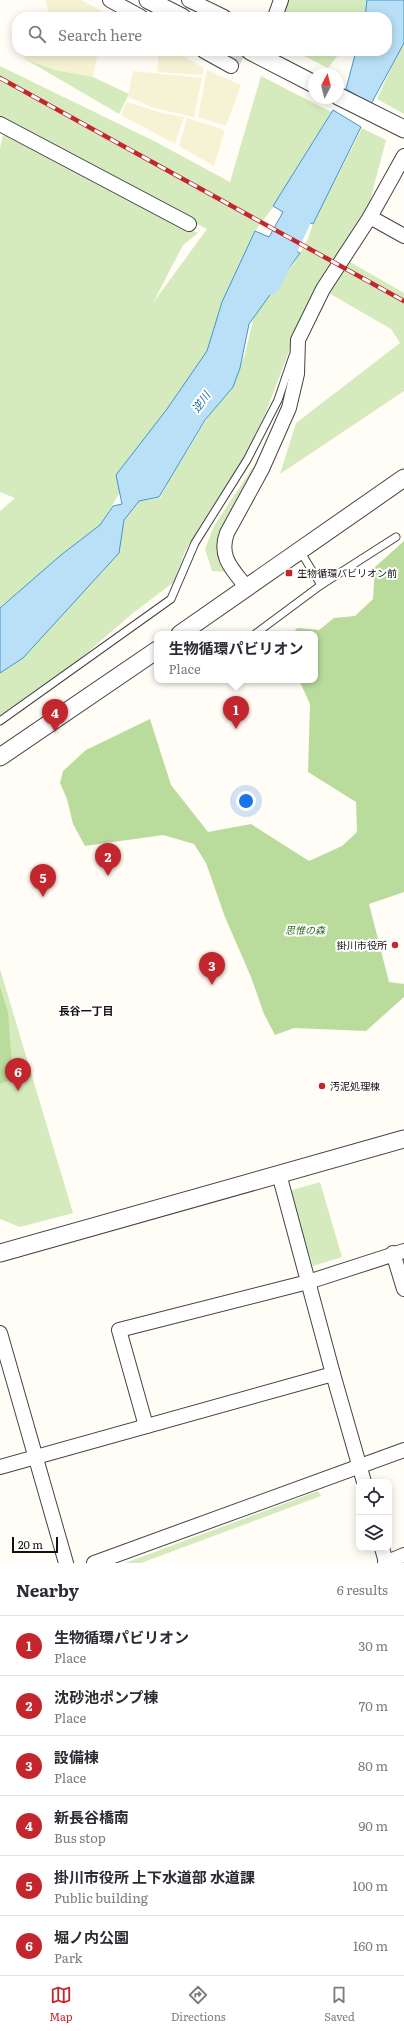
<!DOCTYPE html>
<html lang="en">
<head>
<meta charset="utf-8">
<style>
	body { margin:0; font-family:Literata,"Noto Sans JP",serif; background:#f7f7f7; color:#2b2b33 }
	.controls { position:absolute; right:12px; bottom:12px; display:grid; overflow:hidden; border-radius:8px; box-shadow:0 2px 10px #0003 }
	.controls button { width:36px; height:36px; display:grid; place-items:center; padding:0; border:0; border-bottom:1px solid #e1e1e2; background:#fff; color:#2b2b33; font:20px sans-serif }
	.compass { position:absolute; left:308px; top:68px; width:36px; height:36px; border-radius:50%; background:#fff; box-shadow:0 2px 10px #0003; rotate:7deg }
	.scale { position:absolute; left:12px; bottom:10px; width:46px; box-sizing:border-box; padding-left:4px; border:2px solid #111; border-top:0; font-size:11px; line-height:14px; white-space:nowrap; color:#111; -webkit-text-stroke:3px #fff; paint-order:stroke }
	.you { position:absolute; left:246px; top:801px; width:14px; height:14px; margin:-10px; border:3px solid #fff; border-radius:50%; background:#1a73e8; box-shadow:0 0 0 6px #1a73e833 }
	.badge { display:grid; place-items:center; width:26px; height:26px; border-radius:50%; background:#c4262e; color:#fff; font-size:13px; font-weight:700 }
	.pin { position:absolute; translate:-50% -33px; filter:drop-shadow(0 1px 2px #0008) }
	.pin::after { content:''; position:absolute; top:21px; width:14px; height:12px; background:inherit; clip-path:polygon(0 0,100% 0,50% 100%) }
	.popup { position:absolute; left:154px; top:631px; width:164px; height:52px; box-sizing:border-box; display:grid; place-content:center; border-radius:8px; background:#fff; filter:drop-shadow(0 1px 3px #0005); font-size:13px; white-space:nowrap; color:#7c7c81 }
	.popup b { font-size:15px; color:#2b2b33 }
	.popup::after { content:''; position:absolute; left:50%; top:100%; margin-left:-8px; border:8px solid transparent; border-top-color:#fff }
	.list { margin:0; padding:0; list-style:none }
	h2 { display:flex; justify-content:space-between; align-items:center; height:52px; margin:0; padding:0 16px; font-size:17px }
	h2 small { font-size:13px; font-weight:400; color:#7c7c81 }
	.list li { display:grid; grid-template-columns:26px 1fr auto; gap:12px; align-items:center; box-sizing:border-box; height:60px; padding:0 16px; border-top:1px solid #e1e1e2 }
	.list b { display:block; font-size:15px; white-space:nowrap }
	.list p { margin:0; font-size:13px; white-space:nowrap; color:#7c7c81 }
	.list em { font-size:13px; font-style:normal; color:#7c7c81 }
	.icon { flex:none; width:22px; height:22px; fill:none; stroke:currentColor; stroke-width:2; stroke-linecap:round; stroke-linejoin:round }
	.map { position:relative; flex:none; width:404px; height:1563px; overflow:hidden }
	.search { position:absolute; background:#fff; box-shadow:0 2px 10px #0003; left:12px; right:12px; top:12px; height:44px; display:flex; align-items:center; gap:10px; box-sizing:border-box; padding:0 14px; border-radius:16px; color:#7c7c81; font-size:15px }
	.sheet { height:412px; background:#fff }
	nav { display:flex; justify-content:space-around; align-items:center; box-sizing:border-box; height:56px; border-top:1px solid #e1e1e2; background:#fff; font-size:11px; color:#7c7c81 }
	nav a { display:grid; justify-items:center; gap:2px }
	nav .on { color:#c4262e }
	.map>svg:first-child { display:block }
	.farmland { fill:#f6f3d4 }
	.green { fill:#d5ebbd }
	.forest { fill:#b9dc9c }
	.water { fill:#b9e0f7; stroke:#3f96cf }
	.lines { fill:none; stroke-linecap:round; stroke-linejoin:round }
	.river { stroke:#b9e0f7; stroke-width:28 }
	.minor-tunnel { stroke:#dbdad3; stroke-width:14; stroke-dasharray:14 7; stroke-linecap:butt }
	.service-casing { stroke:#444; stroke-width:9 }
	.minor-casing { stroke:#444; stroke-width:16 }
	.tertiary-casing { stroke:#444; stroke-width:19 }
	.service { stroke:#fff; stroke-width:7 }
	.minor { stroke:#fff; stroke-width:14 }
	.tertiary { stroke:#fff; stroke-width:17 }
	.rail-casing { stroke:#c4262e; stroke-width:4.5 }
	.rail { stroke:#fff; stroke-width:3; stroke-dasharray:9; stroke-linecap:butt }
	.poi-dot { fill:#c4262e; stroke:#fff; stroke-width:1.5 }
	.labels { text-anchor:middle; stroke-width:4; stroke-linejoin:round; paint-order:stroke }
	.poi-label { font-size:10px; fill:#111; stroke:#fff; text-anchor:start }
	.park-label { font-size:10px; font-style:italic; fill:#2f6b1f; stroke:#fff }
	.water-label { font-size:11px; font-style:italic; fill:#1768a6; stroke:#fff }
	.neighbourhood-label { font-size:11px; font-weight:bold; fill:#111; stroke:#fff }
</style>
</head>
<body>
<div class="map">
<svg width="404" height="1563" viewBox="0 0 404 1563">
	<rect width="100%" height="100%" fill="#fffdf5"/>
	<!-- farmland -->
	<g class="farmland">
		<path d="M45,0H81L103,12L105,17H50Z"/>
		<path d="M33,51H98L93,77L55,70L22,58Z"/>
		<path d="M159,51H174L204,68L202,75L157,72Z"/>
		<path d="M207,70L241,85L226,126L198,117Z"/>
		<path d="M133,71L202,78L194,117L154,108L128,97Z"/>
		<path d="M127,102L162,113L184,117L175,144L121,115Z"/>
		<path d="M187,118L225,130L214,166L179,146Z"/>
	</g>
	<!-- green -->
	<g class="green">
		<path d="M273,0H367L365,17H268Z"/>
		<path d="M404,40V114L377,99Z"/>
		<path d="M294,51H341L328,68Z"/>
		<path d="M25,59L55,70L93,77L129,94L119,114Z"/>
		<path d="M0,66L154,141L230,182L261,76L331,112L274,206L255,231L227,292L207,351L100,525L0,607V511L15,498L0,492V148L3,135L198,233L183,245L153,303L207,229L152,202L0,120Z"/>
		<path d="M362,128L386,140L370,201L338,255L404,293V391L280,474L296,423L400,343L391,329L327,292L304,312L261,425L253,452L209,512L185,551L174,582L133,613L51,684L0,717V673L23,658L118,554L124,520L139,501L160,498L169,481L208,417L233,387L245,354L256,307L293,265L307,241L313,224Z"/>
		<path d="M265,449L226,522L228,572L212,571L205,549L214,526Z"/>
		<path d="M0,969L73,1213L20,1227L0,1219Z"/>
		<path d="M320,1182L342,1257L313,1266L289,1191Z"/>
		<path d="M318,1491L321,1496L141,1563H125Z"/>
	</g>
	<!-- forest -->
	<g class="forest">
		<path d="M404,541V892L369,904L389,982L404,984V997L366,1031L294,1028L275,1035L264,1014L251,977L225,917L206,863L194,844L163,835L85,846L73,824L67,799L60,783L63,771L86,750L150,719L171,785L208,832L251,824L309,861L342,846L357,832L356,802L308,772L310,704L299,680H315V634H293L297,628L319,630L334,618L355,616L373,599L375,567Z"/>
		<path d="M0,987L8,1012L13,1079L0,1084Z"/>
	</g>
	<!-- water -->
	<g class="water">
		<path d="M367,0H404V43L371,104L346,89L356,51H387V17H365Z"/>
		<path d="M333,110L361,127L313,224L294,217L279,242L300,253L249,324L240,368L233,387L205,420L159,497L139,501L124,520L119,553L23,658L0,673V608L61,555L100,525L113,506L122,504L116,475L167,409L207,351L222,302L255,231L269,237L283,212L273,206Z"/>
	</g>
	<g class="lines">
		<!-- river -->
		<path class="river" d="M268,281L313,185"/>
		<!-- minor-tunnel -->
		<path class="minor-tunnel" d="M231,66L239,51"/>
		<!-- service casing -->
		<g class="service-casing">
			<g id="service">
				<path d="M300,551L321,585"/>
				<path d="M255,634L321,585L396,537"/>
				<path d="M0,721L171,599L195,543L247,460L278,400L293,356"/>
			</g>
		</g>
		<!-- minor casing -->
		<g class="minor-casing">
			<g id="minor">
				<path d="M110,0L141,17"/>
				<path d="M189,0L224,17"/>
				<path d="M275,17L281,0"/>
				<path d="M204,51L231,66"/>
				<path d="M0,124L189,224"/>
				<path d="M370,217L404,236"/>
				<path d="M247,588C233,570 218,557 227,533L262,469L289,408L297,374L298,340L323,289L370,217L404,156"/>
				<path d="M279,1174L333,1374L364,1482"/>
				<path d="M393,1253L404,1289"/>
				<path d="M0,1333L66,1563"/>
				<path d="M146,1426L119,1330L308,1282L404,1251"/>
				<path d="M0,1467L333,1374"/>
				<path d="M382,1548L386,1562"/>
				<path d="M94,1563L404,1450"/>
				<path d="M385,1563L404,1555"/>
			</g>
		</g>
		<!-- tertiary casing -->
		<g class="tertiary-casing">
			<g id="tertiary">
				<path d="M148,0L182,17"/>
				<path d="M250,51L314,84"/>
				<path d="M338,96L404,129"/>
				<path d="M180,634L404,478"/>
				<path d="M0,757L157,650"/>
				<path d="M0,1253L404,1139"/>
			</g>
		</g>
		<!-- service -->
		<use href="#service" class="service"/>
		<!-- minor -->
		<use href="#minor" class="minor"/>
		<!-- tertiary -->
		<use href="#tertiary" class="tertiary"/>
		<!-- rail casing -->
		<g class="rail-casing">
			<path id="rail" d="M0,78L404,301"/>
		</g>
		<!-- rail -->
		<use href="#rail" class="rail"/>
	</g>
	<!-- markers -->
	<g class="poi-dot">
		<rect x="285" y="569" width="8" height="8" rx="2"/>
		<circle cx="395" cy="945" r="4"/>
		<circle cx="322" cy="1086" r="4"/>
	</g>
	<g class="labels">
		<!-- poi labels -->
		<g class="poi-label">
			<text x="297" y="577">生物循環パビリオン前</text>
			<text x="387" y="949" text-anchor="end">掛川市役所</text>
			<text x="330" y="1090">汚泥処理棟</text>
		</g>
		<!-- park labels -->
		<g class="park-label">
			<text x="305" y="934">思惟の森</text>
		</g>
		<!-- water labels -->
		<g class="water-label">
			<text transform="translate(201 402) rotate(-54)" y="4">逆川</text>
		</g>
		<!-- neighbourhood labels -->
		<g class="neighbourhood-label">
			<text x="86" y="1015">長谷一丁目</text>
		</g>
	</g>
</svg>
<div class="controls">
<button><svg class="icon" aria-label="locate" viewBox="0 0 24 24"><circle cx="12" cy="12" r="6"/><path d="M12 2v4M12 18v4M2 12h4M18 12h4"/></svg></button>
<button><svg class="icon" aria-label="layers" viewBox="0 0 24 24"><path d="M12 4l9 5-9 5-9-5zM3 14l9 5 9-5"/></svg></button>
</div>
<svg class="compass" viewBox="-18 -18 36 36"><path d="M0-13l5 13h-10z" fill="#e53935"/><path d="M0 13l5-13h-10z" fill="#7c7c81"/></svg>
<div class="scale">20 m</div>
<div class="you"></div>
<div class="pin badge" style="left:236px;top:729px">1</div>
<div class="popup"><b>生物循環パビリオン</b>Place</div>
<div class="pin badge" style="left:108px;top:876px">2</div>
<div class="pin badge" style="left:212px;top:985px">3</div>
<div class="pin badge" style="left:55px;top:732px">4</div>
<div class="pin badge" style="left:43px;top:897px">5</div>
<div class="pin badge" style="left:18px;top:1091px">6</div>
<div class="search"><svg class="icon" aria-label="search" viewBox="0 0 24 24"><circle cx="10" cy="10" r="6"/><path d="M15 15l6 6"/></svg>Search here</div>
</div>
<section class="sheet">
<h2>Nearby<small>6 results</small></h2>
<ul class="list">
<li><span class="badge">1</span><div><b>生物循環パビリオン</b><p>Place</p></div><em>30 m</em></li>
<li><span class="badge">2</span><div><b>沈砂池ポンプ棟</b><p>Place</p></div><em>70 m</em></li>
<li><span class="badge">3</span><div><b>設備棟</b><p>Place</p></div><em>80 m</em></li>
<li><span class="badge">4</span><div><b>新長谷橋南</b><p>Bus stop</p></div><em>90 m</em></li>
<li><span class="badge">5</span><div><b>掛川市役所 上下水道部 水道課</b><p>Public building</p></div><em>100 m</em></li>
<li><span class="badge">6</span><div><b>堀ノ内公園</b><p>Park</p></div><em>160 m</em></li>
</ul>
</section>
<nav>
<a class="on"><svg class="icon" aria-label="map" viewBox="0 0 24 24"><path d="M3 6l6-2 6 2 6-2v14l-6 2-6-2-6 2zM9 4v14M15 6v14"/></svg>Map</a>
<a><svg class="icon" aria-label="directions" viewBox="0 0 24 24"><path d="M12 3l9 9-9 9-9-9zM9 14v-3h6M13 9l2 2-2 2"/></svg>Directions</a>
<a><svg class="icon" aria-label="saved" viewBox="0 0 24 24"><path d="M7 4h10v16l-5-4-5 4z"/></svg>Saved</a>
</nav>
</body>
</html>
